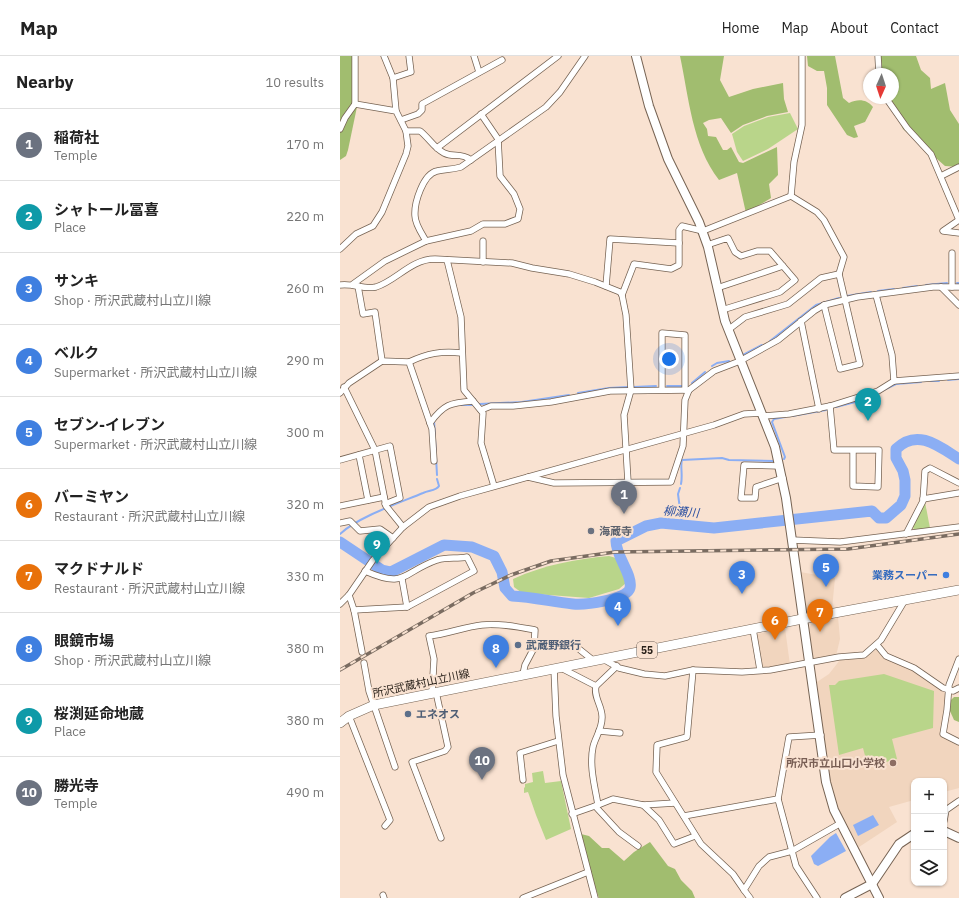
<!DOCTYPE html>
<html lang="en">
<head>
<meta charset="utf-8">
<style>
	body { margin:0; font-family:"IBM Plex Sans","Noto Sans JP",sans-serif; background:#f2f2f2; color:#222 }
	.controls { position:absolute; right:12px; bottom:12px; display:grid; overflow:hidden; border-radius:8px; box-shadow:0 1px 3px #0004 }
	.controls button { width:36px; height:36px; display:grid; place-items:center; padding:0; border:0; border-bottom:1px solid #e0e0e0; background:#fff; color:#222; font:20px sans-serif }
	.compass { position:absolute; left:523px; top:12px; width:36px; height:36px; border-radius:50%; background:#fff; box-shadow:0 1px 3px #0004; rotate:183deg }
	.you { position:absolute; left:329px; top:303px; width:14px; height:14px; margin:-10px; border:3px solid #fff; border-radius:50%; background:#1a73e8; box-shadow:0 0 0 6px #1a73e833 }
	.badge { display:grid; place-items:center; width:26px; height:26px; border-radius:50%; background:#8b4dc3; color:#fff; font-size:13px; font-weight:700 }
	.pin { position:absolute; translate:-50% -33px; filter:drop-shadow(0 1px 2px #0008) }
	.pin::after { content:''; position:absolute; top:21px; width:14px; height:12px; background:inherit; clip-path:polygon(0 0,100% 0,50% 100%) }
	.list { margin:0; padding:0; list-style:none }
	h2 { display:flex; justify-content:space-between; align-items:center; height:52px; margin:0; padding:0 16px; font-size:17px }
	h2 small { font-size:13px; font-weight:400; color:#767676 }
	.list li { display:grid; grid-template-columns:26px 1fr auto; gap:12px; align-items:center; box-sizing:border-box; height:72px; padding:0 16px; border-top:1px solid #e0e0e0 }
	.list b { display:block; font-size:15px; white-space:nowrap }
	.list p { margin:0; font-size:13px; white-space:nowrap; color:#767676 }
	.list em { font-size:13px; font-style:normal; color:#767676 }
	.icon { flex:none; width:22px; height:22px; fill:none; stroke:currentColor; stroke-width:2; stroke-linecap:round; stroke-linejoin:round }
	.map { position:relative; flex:none; width:619px; height:842px; overflow:hidden }
	header { display:flex; align-items:center; gap:24px; box-sizing:border-box; height:56px; padding:0 20px; background:#fff; border-bottom:1px solid #e0e0e0 }
	header strong { font-size:19px }
	nav { display:flex; gap:22px; margin-inline-start:auto; font-size:14px }
	main { display:flex }
	aside { flex:1; background:#fff }
	.map>svg:first-child { display:block }
	.built { fill:#f1d5be }
	.green { fill:#b9d58a }
	.forest { fill:#a1bd6f }
	.water { fill:#8baef4 }
	.lines { fill:none; stroke-linecap:round; stroke-linejoin:round }
	.stream { stroke:#8baef4; stroke-width:2 }
	.river { stroke:#8baef4; stroke-width:11 }
	.street-casing { stroke:#766353; stroke-width:7 }
	.secondary-casing { stroke:#766353; stroke-width:10 }
	.primary-casing { stroke:#766353; stroke-width:10 }
	.street { stroke:#fff; stroke-width:5.5 }
	.secondary { stroke:#fff; stroke-width:8 }
	.primary { stroke:#fff; stroke-width:9 }
	.rail-casing { stroke:#7a6c61; stroke-width:3.5 }
	.rail { stroke:#f9e2d1; stroke-width:2; stroke-dasharray:6; stroke-linecap:butt }
	.worship-dot { fill:#6b7280; stroke:#f9e2d1; stroke-width:1.5 }
	.shop-dot { fill:#3f7fe0; stroke:#f9e2d1; stroke-width:1.5 }
	.service-dot { fill:#5c6f8a; stroke:#f9e2d1; stroke-width:1.5 }
	.education-dot { fill:#8d6e63; stroke:#f9e2d1; stroke-width:1.5 }
	.labels { text-anchor:middle; stroke-width:4; stroke-linejoin:round; paint-order:stroke }
	.shield { fill:#f9e2d1; stroke:#675b51; stroke-width:1 }
	.shield-label { font-size:10px; font-weight:bold; fill:#29211a }
	.worship-label { font-size:11px; font-weight:bold; fill:#5b616d; stroke:#f9e2d1; text-anchor:start }
	.shop-label { font-size:11px; font-weight:bold; fill:#366cbe; stroke:#f9e2d1; text-anchor:end }
	.service-label { font-size:11px; font-weight:bold; fill:#4e5e75; stroke:#f9e2d1; text-anchor:start }
	.street-label { font-size:11px; fill:#29211a; stroke:#f9e2d1 }
	.education-label { font-size:11px; font-weight:bold; fill:#785e54; stroke:#f9e2d1; text-anchor:end }
	.water-label { font-size:12px; font-style:italic; fill:#2a4fa1; stroke:#f9e2d1 }
</style>
</head>
<body>
<header>
<strong>Map</strong>
<nav><a>Home</a><a>Map</a><a>About</a><a>Contact</a></nav>
</header>
<main>
<aside>
<h2>Nearby<small>10 results</small></h2>
<ul class="list">
<li><span class="badge" style="background:#6b7280">1</span><div><b>稲荷社</b><p>Temple</p></div><em>170 m</em></li>
<li><span class="badge" style="background:#0f9aa8">2</span><div><b>シャトール冨喜</b><p>Place</p></div><em>220 m</em></li>
<li><span class="badge" style="background:#3f7fe0">3</span><div><b>サンキ</b><p>Shop · 所沢武蔵村山立川線</p></div><em>260 m</em></li>
<li><span class="badge" style="background:#3f7fe0">4</span><div><b>ベルク</b><p>Supermarket · 所沢武蔵村山立川線</p></div><em>290 m</em></li>
<li><span class="badge" style="background:#3f7fe0">5</span><div><b>セブン-イレブン</b><p>Supermarket · 所沢武蔵村山立川線</p></div><em>300 m</em></li>
<li><span class="badge" style="background:#e8710a">6</span><div><b>バーミヤン</b><p>Restaurant · 所沢武蔵村山立川線</p></div><em>320 m</em></li>
<li><span class="badge" style="background:#e8710a">7</span><div><b>マクドナルド</b><p>Restaurant · 所沢武蔵村山立川線</p></div><em>330 m</em></li>
<li><span class="badge" style="background:#3f7fe0">8</span><div><b>眼鏡市場</b><p>Shop · 所沢武蔵村山立川線</p></div><em>380 m</em></li>
<li><span class="badge" style="background:#0f9aa8">9</span><div><b>桜渕延命地蔵</b><p>Place</p></div><em>380 m</em></li>
<li><span class="badge" style="background:#6b7280">10</span><div><b>勝光寺</b><p>Temple</p></div><em>490 m</em></li>
</ul>
</aside>
<div class="map">
<svg width="619" height="842" viewBox="0 0 619 842">
	<rect width="100%" height="100%" fill="#f9e2d1"/>
	<!-- built -->
	<g class="built">
		<path d="M460,516L495,522L492,553L473,557L464,550Z"/>
		<path d="M498,561L500,583L496,600L473,603L468,574L472,567Z"/>
		<path d="M445,572L450,609L423,612L416,581L418,578Z"/>
		<path d="M537,593L588,623L606,638L600,679L619,689V732L604,736V725H574V744L549,751L557,766L519,791L499,754L490,727L477,626L489,618L500,604L525,602Z"/>
	</g>
	<!-- green -->
	<g class="green">
		<path d="M450,57L458,73L428,93L403,105L397,96L392,78L404,70L428,61Z"/>
		<path d="M585,446L590,472L574,474L573,471Z"/>
		<path d="M269,500L276,502L284,519L286,527L279,533L249,542L182,537L174,531L173,523C204,509 235,503 269,500Z"/>
		<path d="M544,618L594,635L593,672L552,683L557,703L528,711L523,692L499,699L489,629H495L499,625Z"/>
		<path d="M203,715L205,727L221,725L231,773L206,784L196,759L188,736L184,737V732L185,731V728L193,726L192,717Z"/>
	</g>
	<!-- forest -->
	<g class="forest">
		<path d="M0,0H13L18,46L8,94L6,100L0,104Z"/>
		<path d="M340,0H384L380,24L389,41L413,33L443,27L444,43L448,56L427,60L403,69L391,77L381,62L369,64L363,67L367,73L368,80L376,81L383,94H387L391,91L399,106L403,107L437,91L438,119L429,128L431,142L406,157L397,117L379,124C352,89 349,42 340,0Z"/>
		<path d="M467,0H495L503,42L509,47C518,43 526,43 533,51L525,66L514,70L518,81L514,82L507,79L487,49V32L484,15H477L468,10Z"/>
		<path d="M540,0H576L581,14L590,22L591,33L605,27L610,54L619,68V111L605,110L563,73L548,42H553V18H541Z"/>
		<path d="M614,641H619V666L614,664L610,655L611,644Z"/>
		<path d="M237,777L249,780L262,792H269L284,805L294,796L310,786L328,810L335,813L341,824L352,835L355,842H259Z"/>
	</g>
	<!-- water -->
	<g class="water">
		<path d="M533,759L539,769L518,780L513,769Z"/>
		<path d="M496,777L506,795L478,810L474,808L471,800L490,781Z"/>
	</g>
	<g class="lines">
		<!-- stream -->
		<g class="stream">
			<path d="M617,227H619"/>
			<path d="M586,229L607,227"/>
			<path d="M563,232L577,230"/>
			<path d="M538,235L554,233"/>
			<path d="M507,240L531,236"/>
			<path d="M430,285L476,249L499,242"/>
			<path d="M403,299L422,289"/>
			<path d="M372,310L377,307L389,305"/>
			<path d="M608,324L619,323"/>
			<path d="M591,325H599"/>
			<path d="M352,327L365,316"/>
			<path d="M327,330H343"/>
			<path d="M294,331L316,330"/>
			<path d="M238,337L269,332L288,331"/>
			<path d="M140,348L182,346L229,339"/>
			<path d="M119,349H132"/>
			<path d="M496,351L523,344L556,328L581,326"/>
			<path d="M452,360L486,354"/>
			<path d="M94,364L97,419"/>
			<path d="M444,403L445,401L432,366L434,363L445,361"/>
			<path d="M341,428C343,419 340,409 342,404L382,402L389,404L434,405"/>
			<path d="M340,432L338,438L342,468"/>
			<path d="M0,478C18,461 59,447 83,437C89,434 96,435 99,430L97,423"/>
		</g>
		<!-- river -->
		<path class="river" d="M0,486L42,514L51,516L104,489L132,491L154,500L162,516L165,532L172,540C193,541 213,546 233,548C245,549 287,544 290,532C293,519 276,501 276,485L306,470L321,467L374,472L532,455L539,462H546L561,449L565,440V424L563,415L556,402V393C577,372 599,390 619,403"/>
		<!-- street casing -->
		<g class="street-casing">
			<g id="street">
				<path d="M44,0L53,22L56,55"/>
				<path d="M134,0L139,16"/>
				<path d="M538,0L539,18"/>
				<path d="M53,22L71,16L69,0"/>
				<path d="M546,42L567,72L591,98L619,164"/>
				<path d="M61,64L78,58L82,54V48L162,4"/>
				<path d="M0,73L5,62L15,48V0"/>
				<path d="M66,75H80C89,82 94,92 104,97C114,102 120,96 131,104"/>
				<path d="M97,92L218,0"/>
				<path d="M601,120L619,111"/>
				<path d="M451,140L454,106L462,69V0"/>
				<path d="M619,164L603,175L619,177"/>
				<path d="M86,185C82,178 75,168 75,160C74,147 83,118 97,115C105,113 111,114 121,111L206,51L220,36L245,0"/>
				<path d="M143,185V206"/>
				<path d="M367,189L388,182L395,196L401,200L417,195H430L455,224L440,236L382,254"/>
				<path d="M0,193L16,178L33,170L42,156L66,98L68,90L66,75L56,55L15,48"/>
				<path d="M107,204L121,261L124,334L143,357L141,387L154,430"/>
				<path d="M13,228L45,205L86,185L131,175L143,168H165L178,163L180,153L174,138L160,120L158,83L141,58"/>
				<path d="M0,229C14,227 23,234 36,231C56,225 71,203 95,203L172,207L192,212L229,218L255,226L280,236L282,239L286,259L291,334L284,359L288,426"/>
				<path d="M18,230L23,258L35,256L42,305"/>
				<path d="M266,230L270,183L339,187"/>
				<path d="M601,231L619,249"/>
				<path d="M612,231V197"/>
				<path d="M377,232L443,210"/>
				<path d="M282,239L294,208L331,213L339,209V174L342,170L363,175L451,140L477,156L484,164L504,201L499,218L520,308L500,313L484,249"/>
				<path d="M536,239L552,299L554,325"/>
				<path d="M461,265L479,353"/>
				<path d="M388,274L405,261L448,248L481,222L499,218"/>
				<path d="M69,306C88,297 101,295 122,297"/>
				<path d="M4,331L35,394L46,450L63,471"/>
				<path d="M322,333V277L345,279V334"/>
				<path d="M0,337L9,327L42,305L69,306L92,373L94,405"/>
				<path d="M490,350L494,394H539L538,431L513,430V394"/>
				<path d="M141,354L151,350H173L211,346L270,335L349,334L374,315L400,305L438,284L474,255L484,249L517,241L593,231H619"/>
				<path d="M424,360L449,358L490,350L538,335L554,325L619,320"/>
				<path d="M90,367C104,348 110,347 133,345"/>
				<path d="M19,399L28,444"/>
				<path d="M0,404L50,390L60,442L45,448"/>
				<path d="M440,410L404,409L401,442H415L416,431L443,422"/>
				<path d="M188,421L214,427L331,426L343,390L345,344L349,334"/>
				<path d="M583,443L619,437"/>
				<path d="M0,450L44,441"/>
				<path d="M0,467L10,465L20,475L40,473L53,482"/>
				<path d="M566,478L583,445L585,415L590,412L619,427"/>
				<path d="M452,484L500,486L619,471"/>
				<path d="M62,523L67,551"/>
				<path d="M9,539L14,554L22,596"/>
				<path d="M0,548L9,539L33,504L63,471L89,451L120,440L374,369L404,358L422,357"/>
				<path d="M14,554L67,551L134,515L127,501C116,503 108,501 97,504C61,517 66,533 25,515"/>
				<path d="M413,573L420,614"/>
				<path d="M537,589L546,600L574,612L603,632L613,635L619,632"/>
				<path d="M194,592L229,588L234,589L254,605"/>
				<path d="M263,603L279,612L304,618L325,620L353,614L402,616L430,614L499,601L524,599L541,584L565,544"/>
				<path d="M619,603L609,629L607,654L603,678L619,686"/>
				<path d="M24,607L29,635L55,711"/>
				<path d="M277,610L256,630C253,641 263,651 262,662C262,673 255,682 253,691C249,710 255,731 258,749L255,750L279,776L298,790"/>
				<path d="M214,612L216,660L223,719L255,842"/>
				<path d="M221,612L256,630"/>
				<path d="M353,614L347,681L317,689L316,716L361,788L393,818L404,834"/>
				<path d="M96,636L108,691L105,695L72,706L101,782"/>
				<path d="M92,637L94,603L89,580C107,578 124,571 142,569C159,567 178,571 195,574L194,592L185,609L183,618"/>
				<path d="M9,660L50,764L45,770"/>
				<path d="M259,675L280,677"/>
				<path d="M183,724L180,697L218,685"/>
				<path d="M258,749L273,743L303,749L319,764L334,788L355,780"/>
				<path d="M303,749L335,747"/>
				<path d="M232,758L255,750"/>
				<path d="M344,760L438,743"/>
				<path d="M604,765L606,754L619,745"/>
				<path d="M43,839L44,842"/>
				<path d="M183,842L248,816"/>
				<path d="M410,842L404,834L419,810L429,801L452,795L501,767"/>
				<path d="M477,842L456,810L438,743L449,681L481,679"/>
			</g>
		</g>
		<!-- secondary casing -->
		<g class="secondary-casing">
			<g id="secondary">
				<path d="M296,0L309,50L328,103L359,166L368,191L385,265L435,391L446,442L486,726L494,754L539,842"/>
				<path d="M604,775L619,782"/>
				<path d="M505,842L532,828L559,788L574,778"/>
			</g>
		</g>
		<!-- primary casing -->
		<g class="primary-casing">
			<path id="primary" d="M0,667L9,660L34,649L462,563L619,534"/>
		</g>
		<!-- street -->
		<use href="#street" class="street"/>
		<!-- secondary -->
		<use href="#secondary" class="secondary"/>
		<!-- primary -->
		<use href="#primary" class="primary"/>
		<!-- rail casing -->
		<g class="rail-casing">
			<path id="rail" d="M0,614L133,537L171,519L211,505L275,496L508,493L619,478"/>
		</g>
		<!-- rail -->
		<use href="#rail" class="rail"/>
	</g>
	<!-- markers -->
	<circle class="worship-dot" cx="251" cy="475" r="4"/>
	<circle class="shop-dot" cx="606" cy="519" r="4"/>
	<g class="service-dot">
		<circle cx="178" cy="589" r="4"/>
		<circle cx="68" cy="658" r="4"/>
	</g>
	<circle class="education-dot" cx="553" cy="707" r="4"/>
	<g class="labels">
		<!-- shield labels -->
		<rect class="shield" x="297" y="586" width="20" height="16" rx="3"/>
		<g class="shield-label">
			<text x="307" y="598">55</text>
		</g>
		<!-- worship labels -->
		<g class="worship-label">
			<text x="259" y="479">海蔵寺</text>
		</g>
		<!-- shop labels -->
		<g class="shop-label">
			<text x="598" y="523">業務スーパー</text>
		</g>
		<!-- service labels -->
		<g class="service-label">
			<text x="186" y="593">武蔵野銀行</text>
			<text x="76" y="662">エネオス</text>
		</g>
		<!-- street labels -->
		<g class="street-label">
			<text transform="translate(81 627) rotate(-12)" y="4">所沢武蔵村山立川線</text>
		</g>
		<!-- education labels -->
		<g class="education-label">
			<text x="545" y="711">所沢市立山口小学校</text>
		</g>
		<!-- water labels -->
		<g class="water-label">
			<text transform="translate(341 456) rotate(4)" y="4">柳瀬川</text>
		</g>
	</g>
</svg>
<div class="controls">
<button>+</button>
<button>−</button>
<button><svg class="icon" aria-label="layers" viewBox="0 0 24 24"><path d="M12 4l9 5-9 5-9-5zM3 14l9 5 9-5"/></svg></button>
</div>
<svg class="compass" viewBox="-18 -18 36 36"><path d="M0-13l5 13h-10z" fill="#e53935"/><path d="M0 13l5-13h-10z" fill="#767676"/></svg>
<div class="you"></div>
<div class="pin badge" style="left:284px;top:458px;background:#6b7280">1</div>
<div class="pin badge" style="left:528px;top:365px;background:#0f9aa8">2</div>
<div class="pin badge" style="left:402px;top:538px;background:#3f7fe0">3</div>
<div class="pin badge" style="left:278px;top:570px;background:#3f7fe0">4</div>
<div class="pin badge" style="left:486px;top:531px;background:#3f7fe0">5</div>
<div class="pin badge" style="left:435px;top:584px;background:#e8710a">6</div>
<div class="pin badge" style="left:480px;top:576px;background:#e8710a">7</div>
<div class="pin badge" style="left:156px;top:612px;background:#3f7fe0">8</div>
<div class="pin badge" style="left:37px;top:508px;background:#0f9aa8">9</div>
<div class="pin badge" style="left:142px;top:724px;background:#6b7280">10</div>
</div>
</main>
</body>
</html>
